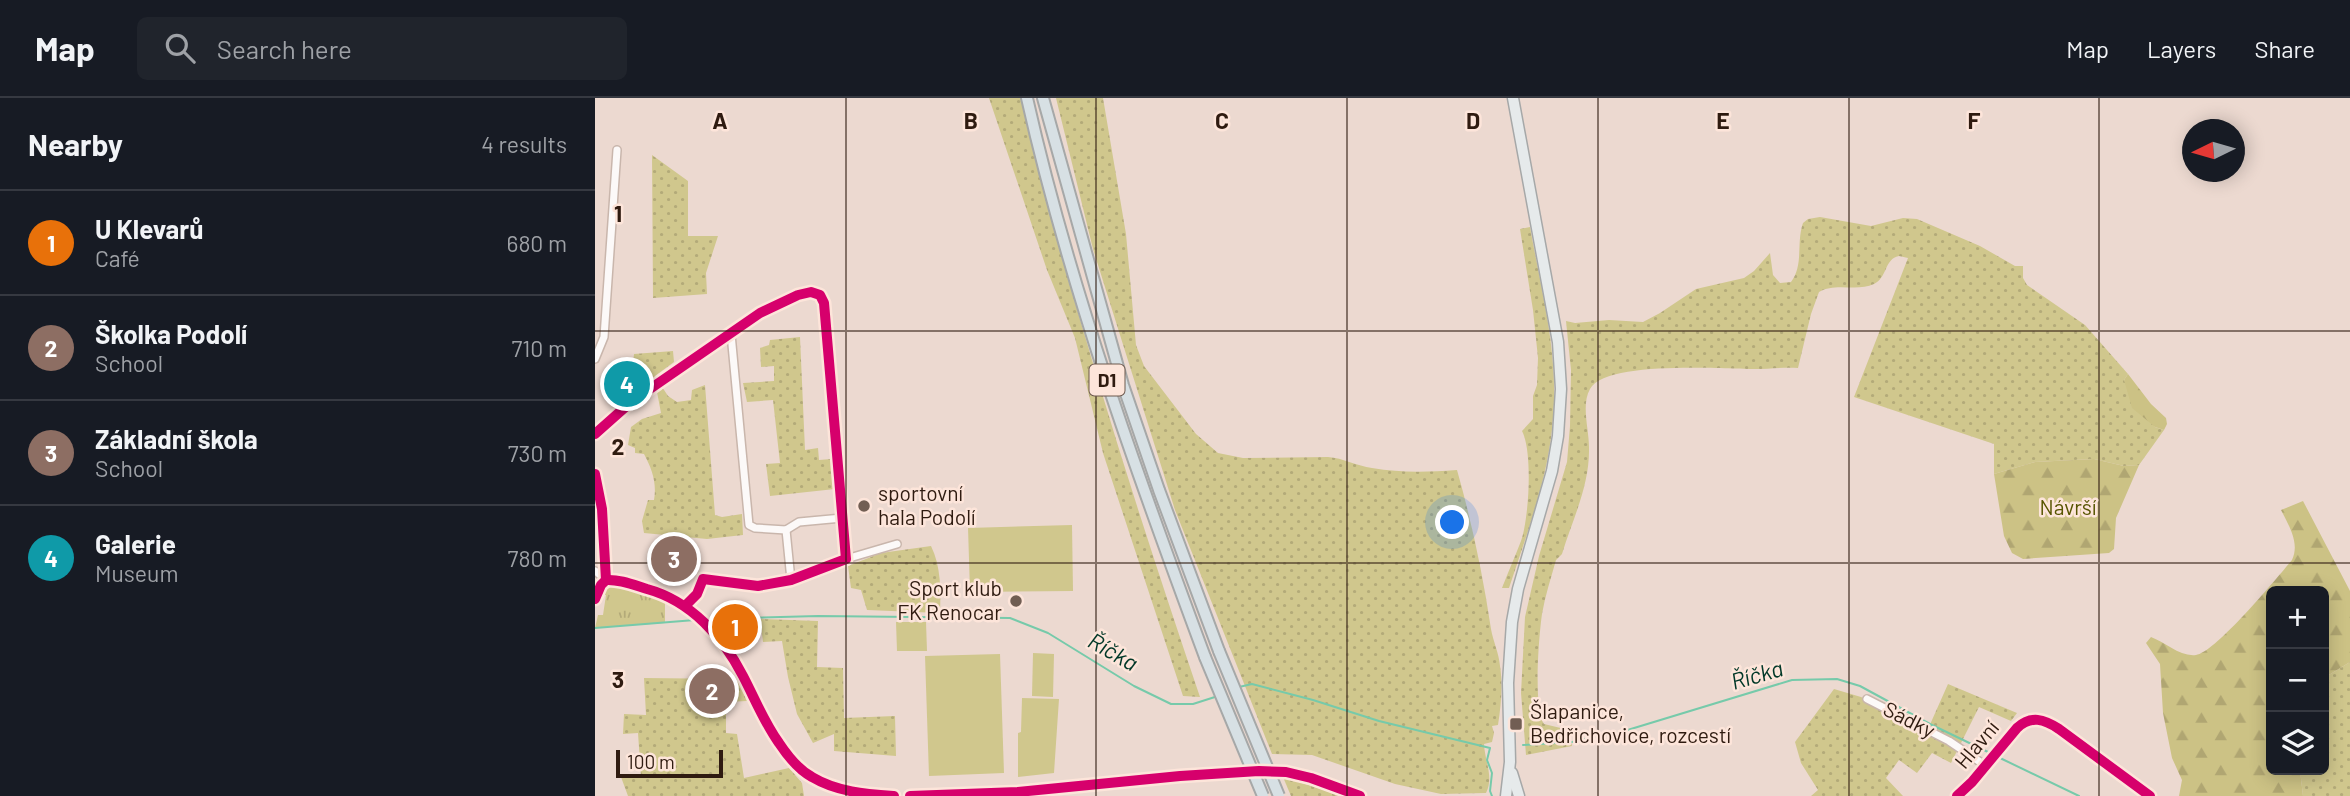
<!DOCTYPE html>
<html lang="en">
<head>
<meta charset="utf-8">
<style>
	body { margin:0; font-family:Barlow,sans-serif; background:#20242c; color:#f1f3f6 }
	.controls { position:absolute; right:21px; bottom:21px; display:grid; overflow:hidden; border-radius:10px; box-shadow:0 4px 18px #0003 }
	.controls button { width:63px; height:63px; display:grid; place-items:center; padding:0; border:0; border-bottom:2px solid #363941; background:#171b24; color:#f1f3f6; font:35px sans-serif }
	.compass { position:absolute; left:1587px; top:21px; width:63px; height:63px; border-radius:50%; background:#171b24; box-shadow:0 4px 18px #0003; rotate:265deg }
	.scale { position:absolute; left:21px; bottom:18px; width:107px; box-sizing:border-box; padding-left:7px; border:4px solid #2f1b10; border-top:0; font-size:19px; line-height:24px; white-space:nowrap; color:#2f1b10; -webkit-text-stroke:5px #fde5da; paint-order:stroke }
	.you { position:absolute; left:858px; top:425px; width:24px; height:24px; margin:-18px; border:5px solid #fff; border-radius:50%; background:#1a73e8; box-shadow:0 0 0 10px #1a73e833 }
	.badge { display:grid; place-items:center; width:46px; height:46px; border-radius:50%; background:#b45309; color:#fff; font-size:23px; font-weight:700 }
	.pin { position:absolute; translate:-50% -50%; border:4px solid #fff; box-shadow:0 2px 7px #0006 }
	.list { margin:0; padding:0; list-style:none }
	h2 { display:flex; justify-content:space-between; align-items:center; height:91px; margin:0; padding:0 28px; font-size:30px }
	h2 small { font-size:23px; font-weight:400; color:#9ea1a6 }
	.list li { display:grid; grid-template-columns:46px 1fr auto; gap:21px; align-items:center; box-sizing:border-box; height:105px; padding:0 28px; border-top:2px solid #363941 }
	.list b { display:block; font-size:26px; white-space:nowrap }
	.list p { margin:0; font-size:23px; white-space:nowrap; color:#9ea1a6 }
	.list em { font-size:23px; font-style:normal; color:#9ea1a6 }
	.icon { flex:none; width:38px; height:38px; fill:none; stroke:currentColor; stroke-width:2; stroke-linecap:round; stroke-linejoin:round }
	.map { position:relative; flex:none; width:1755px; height:698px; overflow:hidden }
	header { display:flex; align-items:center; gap:42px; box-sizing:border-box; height:98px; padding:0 35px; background:#171b24; border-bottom:2px solid #363941 }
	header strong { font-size:33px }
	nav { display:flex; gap:38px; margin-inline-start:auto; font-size:24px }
	.search { width:490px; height:63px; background:#20242c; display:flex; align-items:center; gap:18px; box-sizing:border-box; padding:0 24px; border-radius:10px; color:#9ea1a6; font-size:26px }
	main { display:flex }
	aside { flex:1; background:#171b24 }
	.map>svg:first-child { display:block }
	.grass { fill:url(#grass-dots) }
	.forest { fill:url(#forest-firs) }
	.park { fill:url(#park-tufts) }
	.pitch { fill:#d0c78d }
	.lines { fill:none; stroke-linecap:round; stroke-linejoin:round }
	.stream { stroke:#76caaa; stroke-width:2 }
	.minor-casing { stroke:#c9b6ac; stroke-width:10 }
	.major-casing { stroke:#a6a8a8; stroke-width:13 }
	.highway-casing { stroke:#a6a8a8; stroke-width:14 }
	.minor { stroke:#fcf9f8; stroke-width:7 }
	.major { stroke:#e6eaeb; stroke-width:10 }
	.highway { stroke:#d7e0e4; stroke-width:10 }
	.highway-bridge-casing { stroke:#a6a8a8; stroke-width:14; stroke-linecap:butt }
	.highway-bridge { stroke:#d7e0e4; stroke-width:10 }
	.cycleway-casing { stroke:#fde5da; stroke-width:15 }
	.cycleway { stroke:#d6006c; stroke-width:10 }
	.grid { fill:none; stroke:#2f1b10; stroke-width:2; stroke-opacity:0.55 }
	.poi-dot { fill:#715e53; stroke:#fde5da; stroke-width:2.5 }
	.labels { text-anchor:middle; stroke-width:5; stroke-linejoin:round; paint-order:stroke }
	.shield { fill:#fde5da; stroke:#6d584d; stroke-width:2 }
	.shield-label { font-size:19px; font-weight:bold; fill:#2f1b10 }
	.poi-label { font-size:21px; fill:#2f1b10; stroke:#fde5da; text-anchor:start }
	.park-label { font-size:21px; fill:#575500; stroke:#fde5da }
	.street-label { font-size:21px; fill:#2f1b10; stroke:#fde5da }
	.water-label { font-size:23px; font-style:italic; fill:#003727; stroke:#fde5da }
	.grid-label { font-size:23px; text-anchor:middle; font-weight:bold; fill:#2f1b10; stroke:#fde5da; stroke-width:5; stroke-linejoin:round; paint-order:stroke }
</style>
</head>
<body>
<header>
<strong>Map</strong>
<div class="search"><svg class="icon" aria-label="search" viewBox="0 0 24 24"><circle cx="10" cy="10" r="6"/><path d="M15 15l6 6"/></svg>Search here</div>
<nav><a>Map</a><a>Layers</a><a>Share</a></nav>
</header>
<main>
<aside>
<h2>Nearby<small>4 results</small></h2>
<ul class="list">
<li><span class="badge" style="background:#e8710a">1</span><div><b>U Klevarů</b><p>Café</p></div><em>680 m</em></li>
<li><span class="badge" style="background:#8d6e63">2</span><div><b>Školka Podolí</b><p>School</p></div><em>710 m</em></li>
<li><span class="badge" style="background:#8d6e63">3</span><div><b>Základní škola</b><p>School</p></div><em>730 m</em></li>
<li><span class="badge" style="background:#0f9aa8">4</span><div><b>Galerie</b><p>Museum</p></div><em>780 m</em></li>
</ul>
</aside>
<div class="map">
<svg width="1755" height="698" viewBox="0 0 1755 698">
	<defs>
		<pattern id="grass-dots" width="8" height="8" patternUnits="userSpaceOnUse" patternTransform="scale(1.75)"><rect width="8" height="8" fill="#d0c78d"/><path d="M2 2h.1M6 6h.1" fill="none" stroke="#b3aa79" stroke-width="1.8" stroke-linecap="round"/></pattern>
		<pattern id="forest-firs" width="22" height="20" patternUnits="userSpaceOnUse" patternTransform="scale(1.75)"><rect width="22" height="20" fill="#ccc285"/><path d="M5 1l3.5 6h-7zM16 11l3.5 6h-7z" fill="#b0a672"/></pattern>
		<pattern id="park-tufts" width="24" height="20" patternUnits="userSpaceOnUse" patternTransform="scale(1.75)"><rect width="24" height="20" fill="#d0c78d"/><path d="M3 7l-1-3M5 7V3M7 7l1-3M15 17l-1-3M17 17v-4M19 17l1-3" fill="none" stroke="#b3aa79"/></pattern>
	</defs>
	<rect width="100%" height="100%" fill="#ecd9d0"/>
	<!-- grass -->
	<g class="grass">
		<path d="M394,0H426C475,203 538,401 605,599L588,598L508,355L480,240L452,172Z"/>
		<path d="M461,0H508L531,136L541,247L549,268L601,336L623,355L648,360L733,359C748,360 762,368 777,370C806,375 833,374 862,372C877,425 888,477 896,531C898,543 904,555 905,568C908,587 906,608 903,627L897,628L899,635L897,644L889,646C890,664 899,679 891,695L846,696L800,686L717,657L677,656L580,412L498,151Z"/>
		<path d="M57,57L93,83V138H123L111,175L112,196L58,200Z"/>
		<path d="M1225,119L1276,128L1308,120L1322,121L1385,148L1420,168H1428V180L1432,187L1490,227L1533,276L1529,282L1560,329L1569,332L1544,367L1529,368L1499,361L1440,364L1399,376V346L1259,299L1313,160L1304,158C1289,161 1293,179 1279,186C1262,194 1240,184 1224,194L1216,216L1203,270C1189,269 1174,271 1160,271C1129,271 1010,262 995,291C986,307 994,331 994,349C995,387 978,420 967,456L961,462C956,480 950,498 947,516C944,537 938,610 949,626L974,632L977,648L931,657L926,595L930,519L944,458L972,364L975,328L976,272L971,223L980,225L1014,222L1048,224L1065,215L1101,191L1149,180L1159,173L1175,155L1178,177L1185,185L1196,184C1209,167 1201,145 1208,125L1213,121Z"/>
		<path d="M935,129C946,191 964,256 958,320C954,379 932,435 914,490H907C913,474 920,459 926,443C934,420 938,354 927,333L938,321V298L942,287L943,260L938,212L925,131Z"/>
		<path d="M205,239L210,352L223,350L224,362L236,361L240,391L175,398L171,366L185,365L178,302L152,304L148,285L179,283V268L166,269L165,250L174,247L175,242Z"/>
		<path d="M78,253L79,264L60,278L73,298L82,304L96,302L97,292L110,287L120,417L127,419L147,416L148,437L112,441L49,435L47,423L53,402H59C62,385 57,371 49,356L40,355V350L33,347L36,329L47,321L66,315L62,294L43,306L35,297L39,256Z"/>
		<path d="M336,448C346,468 346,493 345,515L272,512L266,492L256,490L253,468L286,455Z"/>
		<path d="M165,521L223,523L222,569L248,570L249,620L300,618L301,658L239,653V636L218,645L202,616L193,579L187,543L168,544Z"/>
		<path d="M1755,564V698H1708L1705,672H1729V580Z"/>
		<path d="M49,580L143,581L152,603L131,604V635L142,636L149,680L194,670L207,685L209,698H33L26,679H46L43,635L28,636L29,616L51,617Z"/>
		<path d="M1353,586L1422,615L1416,623L1384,609L1356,665L1337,655L1322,675L1304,662L1291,680L1308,698H1216L1223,692L1206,665L1200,644L1239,591L1266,599L1333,631Z"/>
		<path d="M688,679L748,698H696Z"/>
	</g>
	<!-- forest -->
	<g class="forest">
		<path d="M1533,276L1556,306L1571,320L1572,326L1569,332L1560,329L1537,310L1529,282Z"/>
		<path d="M1499,361L1529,368L1544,367L1521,420L1519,451L1514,455L1428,461L1417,455L1409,438L1399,376L1440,364Z"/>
		<path d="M1708,403L1755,493V564L1729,580V493H1676V672H1705L1708,698H1584L1587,682L1577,660L1568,615L1565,566L1551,545L1556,539C1570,544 1585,559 1601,557C1620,555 1682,480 1697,462C1705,445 1694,428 1686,412Z"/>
	</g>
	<!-- park -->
	<path class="park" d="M16,489H25L70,503V525L0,530L3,517H8L11,497H7L11,492Z"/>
	<!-- pitch -->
	<g class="pitch">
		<path d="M477,427L478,493L375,494L373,430Z"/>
		<path d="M331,524L332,553H302L301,524Z"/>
		<path d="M438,555L459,556L458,599L437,598Z"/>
		<path d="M405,556L409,675L334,678L330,558Z"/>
		<path d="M427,600L464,601L459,675L423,679V635L426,634Z"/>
	</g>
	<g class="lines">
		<!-- stream -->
		<g class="stream">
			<path d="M116,521L223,518L415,520L453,535L539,588L576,606H598L623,598"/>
			<path d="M0,530L100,522"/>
			<path d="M644,589L657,586L718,602L784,623L895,650L892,662L897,675L895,693L897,698"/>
			<path d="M928,647L977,644L1026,634L1197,582L1242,581L1265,588L1335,626L1393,654"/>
			<path d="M1405,660L1484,698"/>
		</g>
		<!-- minor casing -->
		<g class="minor-casing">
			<g id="minor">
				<path d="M136,236L154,427L160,430L191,432L204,424L247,420"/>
				<path d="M0,261L9,239L22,52"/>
				<path d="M0,336L36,304L165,215L203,197L216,194L225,197L229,205L251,461L196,482L163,488L108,481L102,496L90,508"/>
				<path d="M0,376L7,411L11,482L6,487L0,501"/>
				<path d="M191,432L196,482"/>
				<path d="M251,461L302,446"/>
				<path d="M0,473C4,475 8,481 13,482C44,489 75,494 100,517C112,527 124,539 133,552C166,598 178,673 241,690C260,696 280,697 299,698"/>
				<path d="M1272,601L1354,643L1391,668"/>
				<path d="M682,673L716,680L765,698"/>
				<path d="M315,698L423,694L648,674"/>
				<path d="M1362,698L1377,684L1422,630C1436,617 1449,621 1464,631L1555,698"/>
			</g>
		</g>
		<!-- major casing -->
		<g class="major-casing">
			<g id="major">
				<path d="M917,675L924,698"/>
				<path d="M911,698L915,664L913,585L917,524L923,491L957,373L963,338L966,291L963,244L918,0"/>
			</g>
		</g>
		<!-- highway casing -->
		<g class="highway-casing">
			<g id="highway">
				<path d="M432,0C475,191 542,376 610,559"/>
				<path d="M448,0L528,287L564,392L624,553"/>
			</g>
		</g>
		<!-- minor -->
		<use href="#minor" class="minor"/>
		<!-- major -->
		<use href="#major" class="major"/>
		<!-- highway -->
		<use href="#highway" class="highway"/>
		<!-- highway-bridge casing -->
		<g class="highway-bridge-casing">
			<g id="highway-bridge">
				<path d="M624,553L684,698"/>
				<path d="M610,559L668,698"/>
			</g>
		</g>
		<!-- highway-bridge -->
		<use href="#highway-bridge" class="highway-bridge"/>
		<!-- cycleway casing -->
		<g class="cycleway-casing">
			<g id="cycleway">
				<path d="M0,336L36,304L165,215L203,197L216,194L225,197L229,205L251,461L196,482L163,488L108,481L102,496L90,508"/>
				<path d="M0,376L7,411L11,482L6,487L0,501"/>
				<path d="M11,482C25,481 39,487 52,491C96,503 128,539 148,578C160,601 169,624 184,645C192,657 204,672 217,679C242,694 271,696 299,698"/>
				<path d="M315,698L423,694L585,678L664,673L691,674L716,680L765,698"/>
				<path d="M1362,698L1377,684L1422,630C1436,617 1449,621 1464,631L1555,698"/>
			</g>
		</g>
		<!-- cycleway -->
		<use href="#cycleway" class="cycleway"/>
	</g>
	<!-- grid -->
	<path class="grid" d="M251,0V698M501,0V698M752,0V698M1003,0V698M1254,0V698M1504,0V698M0,233H1755M0,465H1755"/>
	<!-- markers -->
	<g class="poi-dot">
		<circle cx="269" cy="408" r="7"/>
		<circle cx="421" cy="503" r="7"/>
		<rect x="914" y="619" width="14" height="14" rx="3.5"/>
	</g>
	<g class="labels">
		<!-- shield labels -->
		<rect class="shield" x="494.5" y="266.5" width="35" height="31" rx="5"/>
		<g class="shield-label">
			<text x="512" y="289">D1</text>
		</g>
		<!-- poi labels -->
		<g class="poi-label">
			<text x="283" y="403">sportovní<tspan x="283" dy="24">hala Podolí</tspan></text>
			<text x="407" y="498" text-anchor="end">Sport klub<tspan x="407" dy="24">FK Renocar</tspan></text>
			<text x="935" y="621">Šlapanice,<tspan x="935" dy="24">Bedřichovice, rozcestí</tspan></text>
		</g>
		<!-- park labels -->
		<g class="park-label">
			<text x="1473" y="417">Návrší</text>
		</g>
		<!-- street labels -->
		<g class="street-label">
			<text transform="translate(1314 622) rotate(27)" y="7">Sádky</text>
			<text transform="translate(1382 647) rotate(-50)" y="7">Hlavní</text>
		</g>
		<!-- water labels -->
		<g class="water-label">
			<text transform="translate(518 554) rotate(30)" y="8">Říčka</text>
			<text transform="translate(1162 577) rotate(-16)" y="8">Říčka</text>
		</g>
	</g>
	<g class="grid-label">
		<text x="125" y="31">A</text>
		<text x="376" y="31">B</text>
		<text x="627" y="31">C</text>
		<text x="878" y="31">D</text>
		<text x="1128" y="31">E</text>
		<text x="1379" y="31">F</text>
		<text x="23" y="124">1</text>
		<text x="23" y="357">2</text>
		<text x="23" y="590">3</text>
	</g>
</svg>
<div class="controls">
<button>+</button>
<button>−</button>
<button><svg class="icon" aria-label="layers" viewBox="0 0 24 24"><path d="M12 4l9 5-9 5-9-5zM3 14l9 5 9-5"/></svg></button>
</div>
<svg class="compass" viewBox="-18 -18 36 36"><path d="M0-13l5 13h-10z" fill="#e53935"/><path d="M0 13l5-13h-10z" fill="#9ea1a6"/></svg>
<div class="scale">100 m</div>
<div class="you"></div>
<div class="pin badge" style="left:140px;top:529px;background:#e8710a">1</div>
<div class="pin badge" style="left:117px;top:593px;background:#8d6e63">2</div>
<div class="pin badge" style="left:79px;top:461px;background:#8d6e63">3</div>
<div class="pin badge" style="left:32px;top:286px;background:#0f9aa8">4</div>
</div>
</main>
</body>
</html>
